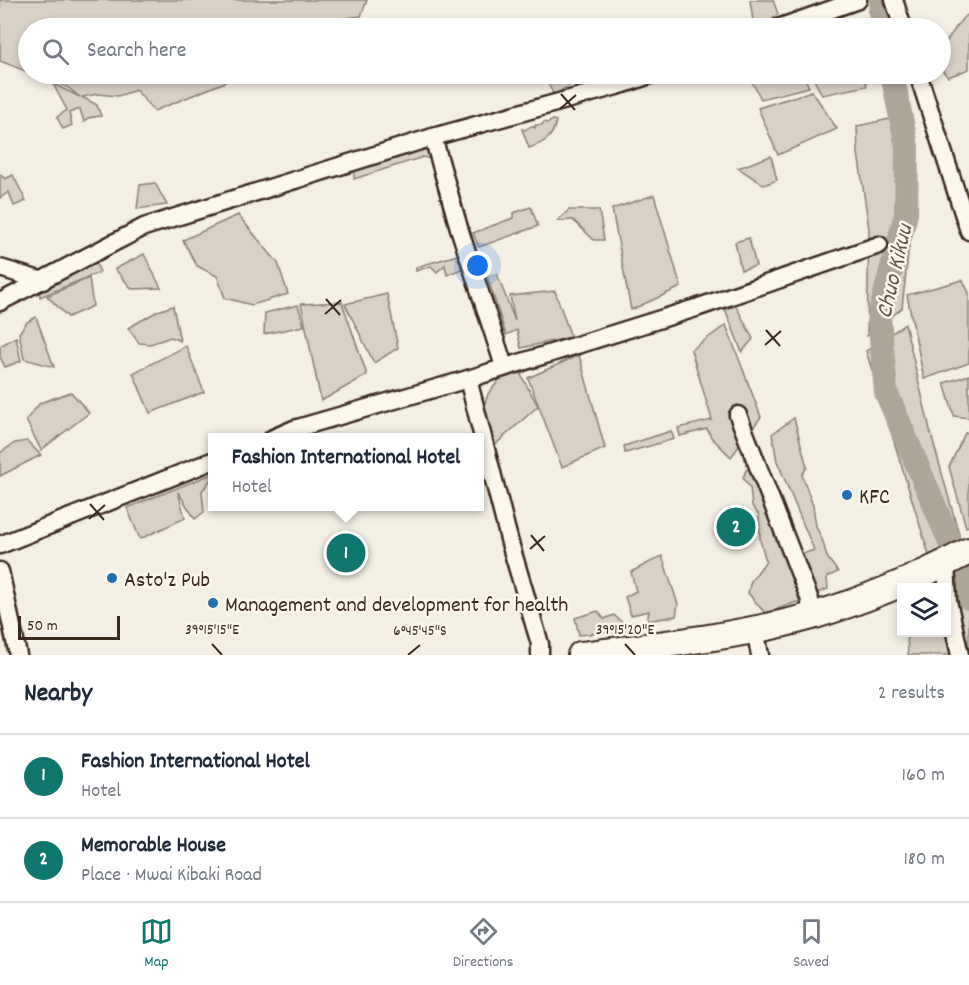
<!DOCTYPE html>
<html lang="en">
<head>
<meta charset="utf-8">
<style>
	body { margin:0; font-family:Dekko,sans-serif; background:#f6f6f7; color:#1f2937 }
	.controls { position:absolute; right:18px; bottom:18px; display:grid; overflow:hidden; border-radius:0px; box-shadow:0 3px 9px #0003 }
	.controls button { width:54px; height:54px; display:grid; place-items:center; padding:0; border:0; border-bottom:2px solid #e0e1e3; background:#fff; color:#1f2937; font:30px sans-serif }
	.scale { position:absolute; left:18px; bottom:15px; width:102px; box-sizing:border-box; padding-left:6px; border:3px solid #3b2a1e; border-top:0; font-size:16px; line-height:21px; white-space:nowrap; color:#3b2a1e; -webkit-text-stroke:4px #fbf7ec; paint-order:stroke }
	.you { position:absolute; left:478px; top:266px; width:21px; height:21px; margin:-15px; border:4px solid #fff; border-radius:50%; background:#1a73e8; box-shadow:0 0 0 9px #1a73e833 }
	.badge { display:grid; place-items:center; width:39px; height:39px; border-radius:50%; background:#0f766e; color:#fff; font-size:20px; font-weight:700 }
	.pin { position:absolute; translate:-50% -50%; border:3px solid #fff; box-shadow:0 2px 6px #0006 }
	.popup { position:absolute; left:208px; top:433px; width:276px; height:78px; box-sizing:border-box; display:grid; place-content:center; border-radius:0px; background:#fff; filter:drop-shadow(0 2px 4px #0005); font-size:20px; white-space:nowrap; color:#747a83 }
	.popup b { font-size:22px; color:#1f2937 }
	.popup::after { content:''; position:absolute; left:50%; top:100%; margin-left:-12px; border:12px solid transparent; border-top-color:#fff }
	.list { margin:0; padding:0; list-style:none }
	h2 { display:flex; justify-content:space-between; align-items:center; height:78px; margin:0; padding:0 24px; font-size:26px }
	h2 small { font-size:20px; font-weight:400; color:#747a83 }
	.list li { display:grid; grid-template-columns:39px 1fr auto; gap:18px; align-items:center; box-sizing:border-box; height:84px; padding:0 24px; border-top:2px solid #e0e1e3 }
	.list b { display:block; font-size:22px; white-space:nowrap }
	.list p { margin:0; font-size:20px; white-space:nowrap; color:#747a83 }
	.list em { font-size:20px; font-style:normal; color:#747a83 }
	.icon { flex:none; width:33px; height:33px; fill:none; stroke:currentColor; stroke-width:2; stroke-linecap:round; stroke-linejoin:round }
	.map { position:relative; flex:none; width:969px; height:655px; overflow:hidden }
	.search { position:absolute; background:#fff; box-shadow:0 3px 9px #0003; left:18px; right:18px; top:18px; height:66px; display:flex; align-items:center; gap:15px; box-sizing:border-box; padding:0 21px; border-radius:33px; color:#747a83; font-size:22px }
	.sheet { height:246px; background:#fff }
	nav { display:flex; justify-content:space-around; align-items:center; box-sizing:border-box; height:84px; border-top:2px solid #e0e1e3; background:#fff; font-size:16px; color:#747a83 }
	nav a { display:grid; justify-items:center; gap:3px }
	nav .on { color:#0f766e }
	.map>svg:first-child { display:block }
	.green { fill:#d8d1c6; stroke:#8a7e72; stroke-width:1.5 }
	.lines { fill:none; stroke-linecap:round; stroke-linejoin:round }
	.stream { stroke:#817468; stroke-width:4 }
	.river { stroke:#afa69a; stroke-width:24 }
	.minor-casing { stroke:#3b2a1e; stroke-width:21 }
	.primary-casing { stroke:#3b2a1e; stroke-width:30 }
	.minor { stroke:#fbf7ec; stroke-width:16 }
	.primary { stroke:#fbf7ec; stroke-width:26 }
	.ticks { fill:none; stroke:#3b2a1e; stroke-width:2 }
	.poi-dot { fill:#1f6fb2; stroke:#fbf7ec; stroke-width:2 }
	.labels { text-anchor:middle; stroke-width:5; stroke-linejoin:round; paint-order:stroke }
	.poi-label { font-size:22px; fill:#3b2a1e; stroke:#fbf7ec; text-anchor:start }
	.water-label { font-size:24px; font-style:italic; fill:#645549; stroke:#fbf7ec }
	.ticks-label { font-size:15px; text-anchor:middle; fill:#3b2a1e; stroke:#fbf7ec; stroke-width:5; stroke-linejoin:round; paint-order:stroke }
</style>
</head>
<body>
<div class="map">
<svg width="969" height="655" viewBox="0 0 969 655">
	<rect width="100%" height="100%" fill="#f3efe4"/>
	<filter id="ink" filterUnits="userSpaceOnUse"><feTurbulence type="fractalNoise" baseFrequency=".0167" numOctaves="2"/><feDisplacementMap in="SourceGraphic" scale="12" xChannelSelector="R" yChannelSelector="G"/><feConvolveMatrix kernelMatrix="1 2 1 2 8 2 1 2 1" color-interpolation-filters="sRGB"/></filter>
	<g filter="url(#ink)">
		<!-- green -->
		<g class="green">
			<path d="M0,0H367L361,16L306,24L299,28H28V72L0,61Z"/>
			<path d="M750,0H773L778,14L763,28H754Z"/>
			<path d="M969,14V69L948,77L941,69V49L962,19Z"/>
			<path d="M33,74H245L154,111L136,90L118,96L98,94L82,97L97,105L101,116L88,118L84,122L80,109L69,113L72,125L63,129L57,117L67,110L53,84L80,97L67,87Z"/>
			<path d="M543,74H589L554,95Z"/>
			<path d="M748,74H803L809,87L761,99Z"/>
			<path d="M811,74H863L867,86L822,95Z"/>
			<path d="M812,91L837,129L778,155L758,108Z"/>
			<path d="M890,119L902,163L895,223L912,219L902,308L867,336L869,229L858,153L857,126Z"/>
			<path d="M553,120L556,121C553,138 544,143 529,148L522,129L525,130L531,126L535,128V125H542L544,122L548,123Z"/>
			<path d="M426,147L435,152L434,160L423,157L354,179V170H357L359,165Z"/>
			<path d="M771,156L777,180L764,185L738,168Z"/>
			<path d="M0,174L5,179L13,175L26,201L14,206L9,192L0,198Z"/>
			<path d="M155,183L167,205L137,209L140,185Z"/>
			<path d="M654,195L681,287L631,310L612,209Z"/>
			<path d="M531,207L538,226L479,247L473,233L513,218V213Z"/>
			<path d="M569,210H599L604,240H594L573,220L557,221Z"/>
			<path d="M238,215L278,263L288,294L252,305L225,298L217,276L197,266L183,240Z"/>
			<path d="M749,238L756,266L741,270L735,242Z"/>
			<path d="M144,254L161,288L132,289L115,269Z"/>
			<path d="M461,254L466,267L447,275L445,265L437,272L431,266L416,271V267Z"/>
			<path d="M94,259L100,272L40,297L39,287Z"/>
			<path d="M497,274L515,321L510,296L555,291L571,337L521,348L517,330L506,335L487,276Z"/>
			<path d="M89,278L93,306L68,317L47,296Z"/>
			<path d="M963,280L969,293V363L924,379L907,295Z"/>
			<path d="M387,294L398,348L374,363L345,304Z"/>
			<path d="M342,302L367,375L321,401L301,304Z"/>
			<path d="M298,305L304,326L264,334L265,313Z"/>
			<path d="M173,306L180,341L171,337L150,344L139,343L128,328L158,311Z"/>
			<path d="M736,306L753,339L742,352L725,309Z"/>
			<path d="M36,317L54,367L24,359L19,333L27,322Z"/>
			<path d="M905,324L931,434L960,538L930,558L866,351Z"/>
			<path d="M726,325L761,417L731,457L711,437L707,429L680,436L678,428L712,420L691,350Z"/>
			<path d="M16,337L21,361L5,367L0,357V346Z"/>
			<path d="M186,346L204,392L150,413L133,373Z"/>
			<path d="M579,355L605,448L562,467L528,378Z"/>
			<path d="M538,360L521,375L538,406L496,444L481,415L488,394L507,370Z"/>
			<path d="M969,375V418L954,416L944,383Z"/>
			<path d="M71,392L89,413L41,450L26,420L40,403Z"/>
			<path d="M794,418L807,467L802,475L813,506L816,526L823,542L827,557L838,572L827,577L828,589L817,593L810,584L803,554L814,550L777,461L772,434Z"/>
			<path d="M671,431L674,439L625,453L624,446Z"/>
			<path d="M969,432V526L966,527L949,467L965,433Z"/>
			<path d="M27,441L41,455L0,476V453L15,443Z"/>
			<path d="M755,469L780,496L793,532L803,600L765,613L748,593L751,581L766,561L760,540L759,515L752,506L750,488L743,478L746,470Z"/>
			<path d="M212,474V478L202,491L204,512L195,519L178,492L185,518L140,539L127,508Z"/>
			<path d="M662,556L678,604L676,616L647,621L649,611L631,615L625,597L636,591L631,572Z"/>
			<path d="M966,574L969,587V655H908L907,633L946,632L947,590Z"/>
			<path d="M598,611L604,619L614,615L630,630L579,635L575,618Z"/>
		</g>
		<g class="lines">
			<!-- stream -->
			<g class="stream">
				<path d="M880,12L888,28"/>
				<path d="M963,189L969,202"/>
				<path d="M951,575L969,565"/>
			</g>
			<!-- river -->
			<g class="river">
				<path d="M881,0L880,12L882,28"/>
				<path d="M892,74L907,147L906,214L879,317L886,392L947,535L966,582L969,598"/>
			</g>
			<!-- minor casing -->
			<g class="minor-casing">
				<g id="minor">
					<path d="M894,0L903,28"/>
					<path d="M778,28L858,0"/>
					<path d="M918,74L969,231"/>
					<path d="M433,137L459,228L504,366"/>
					<path d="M0,268L43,281"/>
					<path d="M0,302L144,227L433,137L624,84L653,74"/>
					<path d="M468,379L510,543L540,644V655"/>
					<path d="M738,415L810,600L811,616"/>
					<path d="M273,438L294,429L468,379L696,308L879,245"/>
					<path d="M0,545L212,461"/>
					<path d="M946,563L948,601L960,655"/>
					<path d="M0,571L18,655"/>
					<path d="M755,629L760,655"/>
				</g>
			</g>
			<!-- primary casing -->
			<g class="primary-casing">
				<path id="primary" d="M581,655C658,645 737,637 812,616C866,600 919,577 969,551"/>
			</g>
			<!-- minor -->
			<use href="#minor" class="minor"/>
			<!-- primary -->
			<use href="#primary" class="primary"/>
		</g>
	</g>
	<!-- ticks -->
	<path class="ticks" d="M561,94L575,110M560,109L576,95M326,299L340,315M325,314L341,300M766,330L780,346M765,345L781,331M90,504L104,520M89,519L105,505M531,535L544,551M530,549L545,536M212,644L222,655M625,644L635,655M408,655L420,645"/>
	<!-- markers -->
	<g class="poi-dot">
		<circle cx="847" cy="495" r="6"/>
		<circle cx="112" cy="578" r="6"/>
		<circle cx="213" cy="603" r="6"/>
	</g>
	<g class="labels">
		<!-- poi labels -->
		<g class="poi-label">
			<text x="859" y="503">KFC</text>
			<text x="124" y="586">Asto'z Pub</text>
			<text x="225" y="611">Management and development for health</text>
		</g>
		<!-- water labels -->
		<g class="water-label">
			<text transform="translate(893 271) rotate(-77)" y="8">Chuo Kikuu</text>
		</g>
	</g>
	<g class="ticks-label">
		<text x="212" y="634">39°15'15"E</text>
		<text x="625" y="634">39°15'20"E</text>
		<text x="420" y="635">6°45'45"S</text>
	</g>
</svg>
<div class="controls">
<button><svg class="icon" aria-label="layers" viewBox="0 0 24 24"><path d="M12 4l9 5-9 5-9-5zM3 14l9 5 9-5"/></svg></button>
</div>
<div class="scale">50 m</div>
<div class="you"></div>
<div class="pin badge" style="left:346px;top:553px">1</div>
<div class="popup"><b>Fashion International Hotel</b>Hotel</div>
<div class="pin badge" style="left:736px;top:527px">2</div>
<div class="search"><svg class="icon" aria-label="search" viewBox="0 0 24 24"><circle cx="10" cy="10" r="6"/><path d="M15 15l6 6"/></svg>Search here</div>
</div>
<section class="sheet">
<h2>Nearby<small>2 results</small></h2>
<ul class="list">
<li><span class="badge">1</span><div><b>Fashion International Hotel</b><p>Hotel</p></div><em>160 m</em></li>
<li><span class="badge">2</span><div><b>Memorable House</b><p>Place · Mwai Kibaki Road</p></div><em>180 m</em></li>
</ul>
</section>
<nav>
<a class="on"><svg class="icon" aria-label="map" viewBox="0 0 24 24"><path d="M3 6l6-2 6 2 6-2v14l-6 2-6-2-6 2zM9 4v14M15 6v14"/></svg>Map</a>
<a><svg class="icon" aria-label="directions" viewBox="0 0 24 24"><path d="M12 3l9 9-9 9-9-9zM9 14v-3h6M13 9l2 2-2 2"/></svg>Directions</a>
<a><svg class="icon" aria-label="saved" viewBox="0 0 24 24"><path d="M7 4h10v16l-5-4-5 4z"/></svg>Saved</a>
</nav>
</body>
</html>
